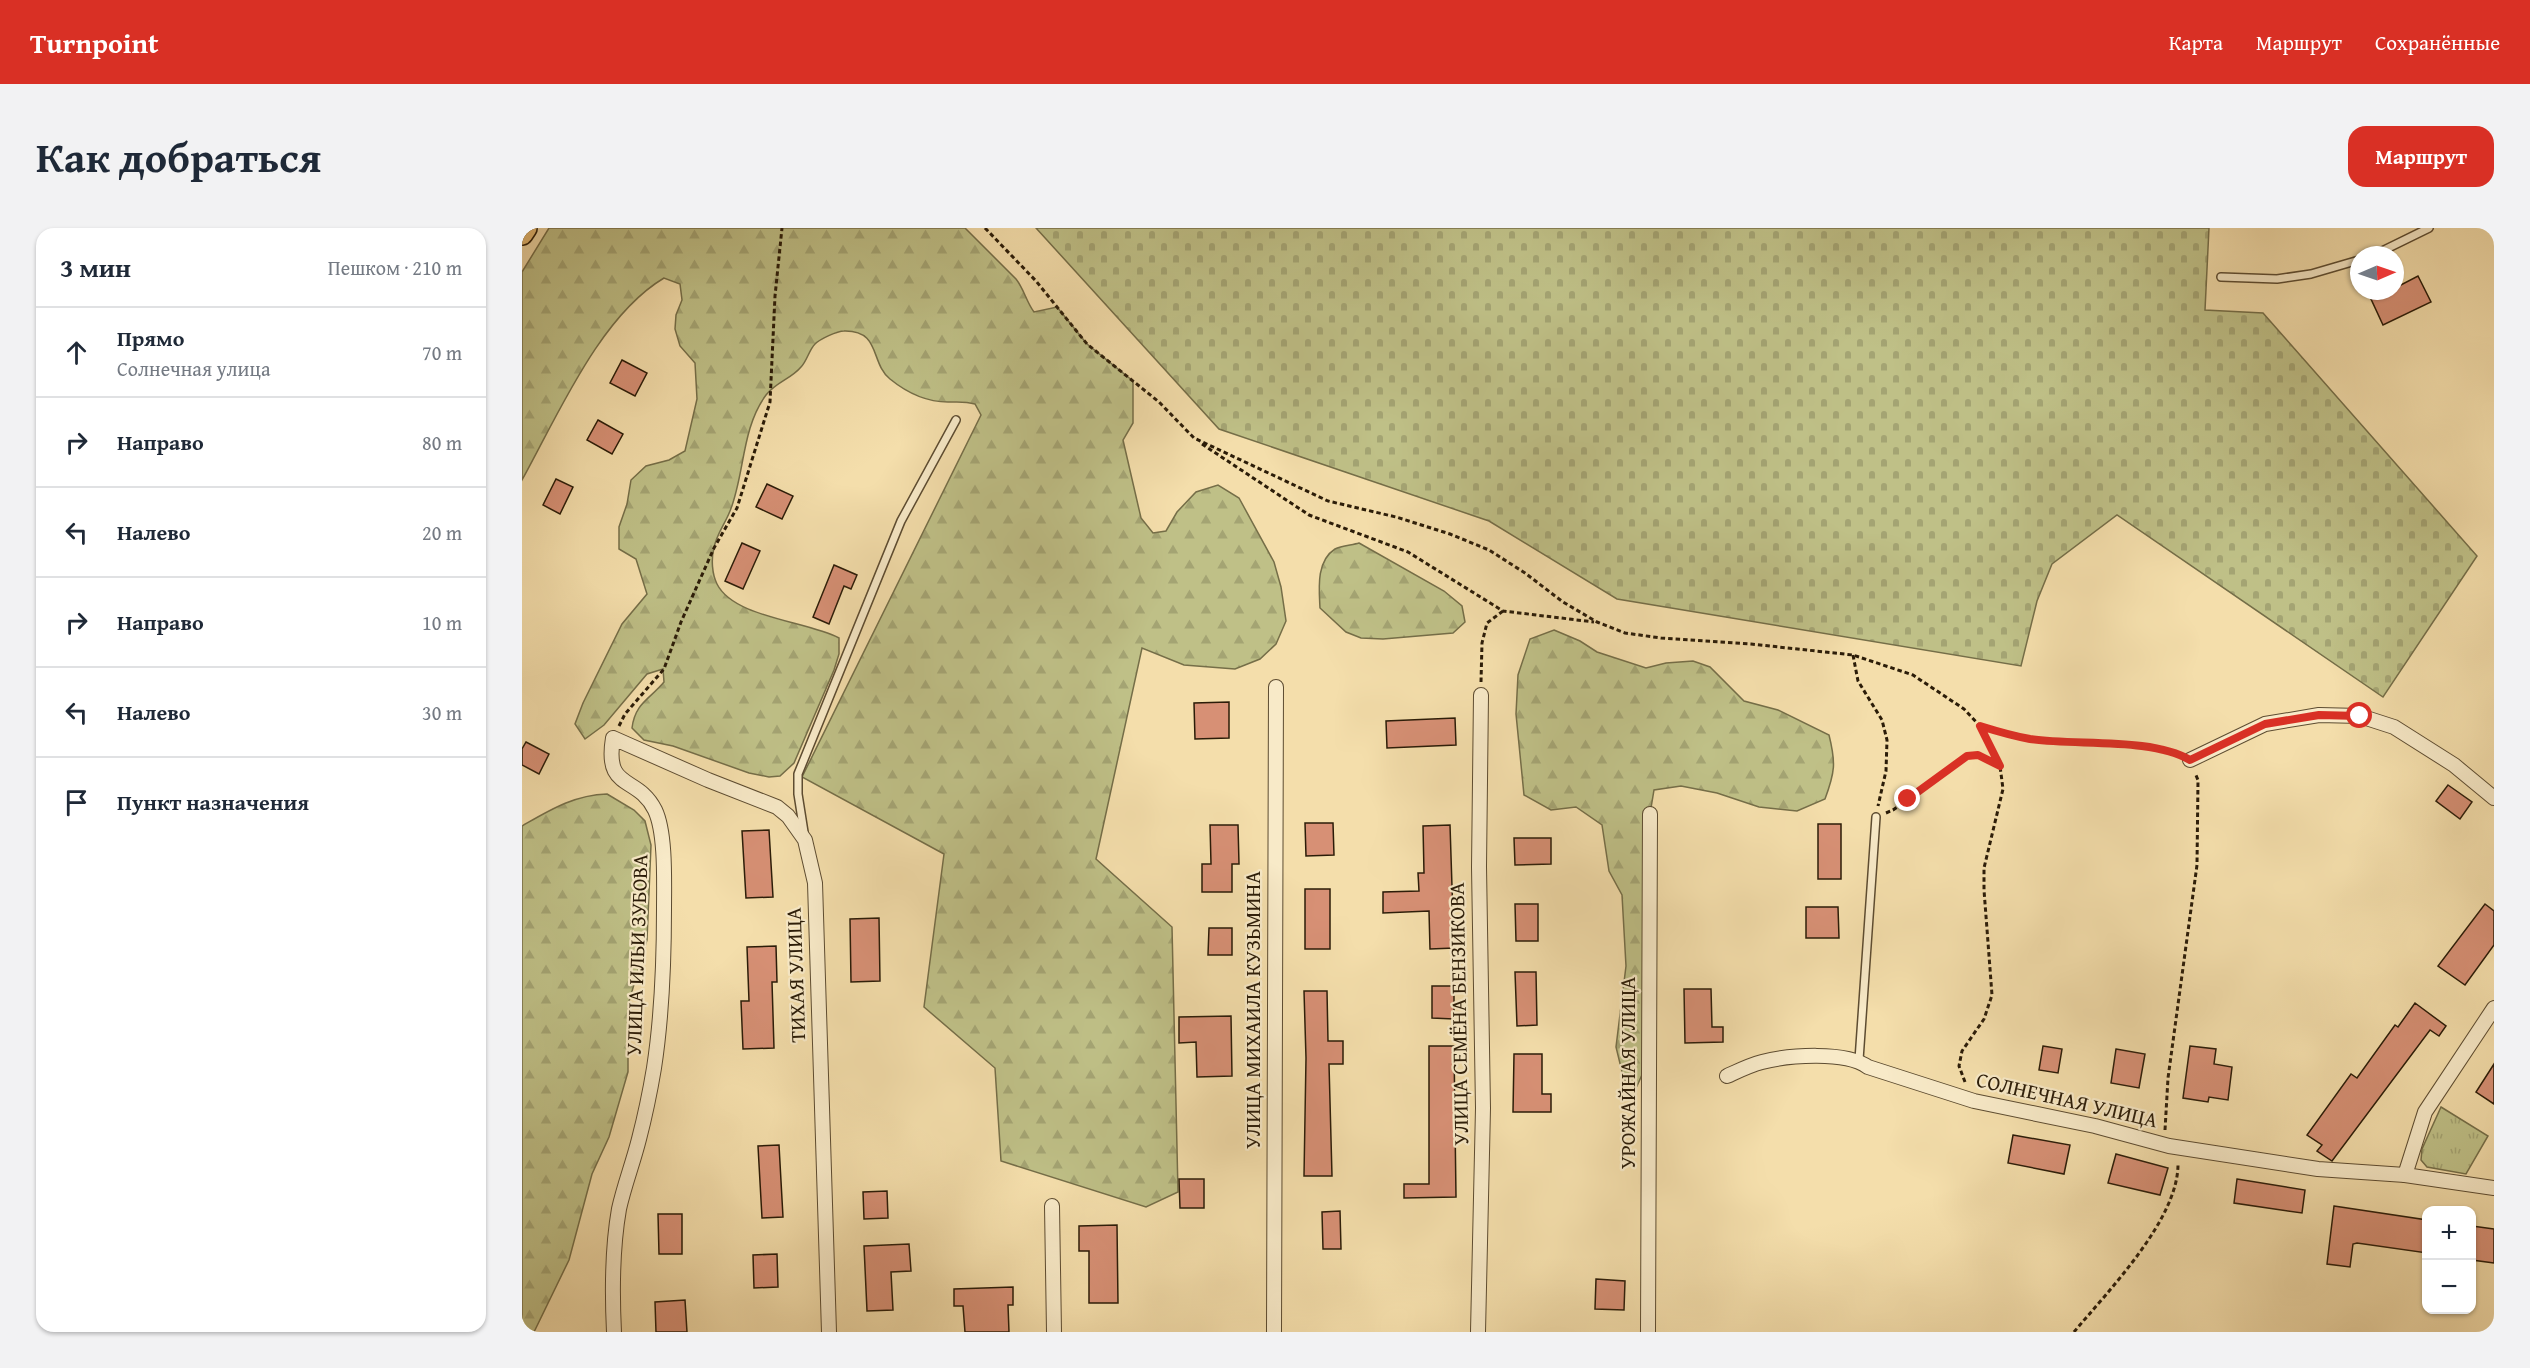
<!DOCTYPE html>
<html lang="ru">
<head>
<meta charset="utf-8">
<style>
	body { margin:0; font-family:"Gentium Book Plus",serif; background:#f2f2f3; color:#1f2937 }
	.controls { position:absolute; right:18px; bottom:18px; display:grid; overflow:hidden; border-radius:12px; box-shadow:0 2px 4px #0004 }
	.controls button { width:54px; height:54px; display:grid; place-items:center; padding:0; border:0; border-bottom:2px solid #e0e1e3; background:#fff; color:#1f2937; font:30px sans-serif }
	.compass { position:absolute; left:1828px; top:18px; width:54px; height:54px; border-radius:50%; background:#fff; box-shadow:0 2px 4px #0004; rotate:88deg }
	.stop { position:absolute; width:18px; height:18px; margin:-14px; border:4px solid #d93025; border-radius:50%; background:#fff }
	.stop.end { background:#d93025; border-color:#fff; box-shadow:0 2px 6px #0008 }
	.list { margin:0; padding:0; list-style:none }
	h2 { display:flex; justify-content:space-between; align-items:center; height:78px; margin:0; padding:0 24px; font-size:26px }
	h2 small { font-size:20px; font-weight:400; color:#747a83 }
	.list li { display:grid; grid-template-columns:39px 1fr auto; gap:18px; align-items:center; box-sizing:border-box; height:90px; padding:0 24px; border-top:2px solid #e0e1e3 }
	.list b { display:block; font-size:22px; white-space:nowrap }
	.list p { margin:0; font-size:20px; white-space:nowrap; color:#747a83 }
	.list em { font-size:20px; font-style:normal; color:#747a83 }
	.icon { flex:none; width:33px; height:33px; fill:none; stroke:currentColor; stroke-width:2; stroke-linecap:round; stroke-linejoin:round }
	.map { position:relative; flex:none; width:1972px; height:1104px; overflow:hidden; border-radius:18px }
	header { display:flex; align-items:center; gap:36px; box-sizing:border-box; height:84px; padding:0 30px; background:#d93025; color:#fff }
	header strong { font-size:28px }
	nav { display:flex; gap:33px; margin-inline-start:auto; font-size:21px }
	.intro { display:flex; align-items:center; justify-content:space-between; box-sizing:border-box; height:144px; padding:0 36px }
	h1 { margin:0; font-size:42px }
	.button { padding:15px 27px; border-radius:18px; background:#d93025; color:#fff; font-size:21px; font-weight:700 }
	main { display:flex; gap:36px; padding:0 36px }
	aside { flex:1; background:#fff; border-radius:18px; box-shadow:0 2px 4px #0004 }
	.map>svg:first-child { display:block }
	.grass { fill:url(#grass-tufts); stroke:#756e48; stroke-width:1.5 }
	.forest { fill:url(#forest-firs); stroke:#756e48; stroke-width:1.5 }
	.cemetery { fill:url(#cemetery-stones); stroke:#756e48; stroke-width:1.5 }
	.building { fill:#d79075; stroke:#2b1c08; stroke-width:1.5 }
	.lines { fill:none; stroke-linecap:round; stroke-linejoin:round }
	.service-casing { stroke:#5d4c31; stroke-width:10 }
	.minor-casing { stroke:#5d4c31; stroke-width:16 }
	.primary-casing { stroke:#2b1c08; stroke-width:24 }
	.path { stroke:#2b1c08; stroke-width:3; stroke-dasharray:4.5 3; stroke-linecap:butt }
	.service { stroke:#f8eac8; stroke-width:7 }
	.minor { stroke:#f8eac8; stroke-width:14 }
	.primary { stroke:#eabf76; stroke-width:21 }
	.route { stroke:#d93025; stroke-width:8 }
	.labels { text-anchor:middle; stroke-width:4.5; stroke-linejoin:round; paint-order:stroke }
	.street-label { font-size:21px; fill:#2b1c08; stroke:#f8eac8 }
</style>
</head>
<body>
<header>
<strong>Turnpoint</strong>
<nav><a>Карта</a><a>Маршрут</a><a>Сохранённые</a></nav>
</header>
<div class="intro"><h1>Как добраться</h1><a class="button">Маршрут</a></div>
<main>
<aside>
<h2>3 мин<small>Пешком · 210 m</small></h2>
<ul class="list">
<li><svg class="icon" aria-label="ahead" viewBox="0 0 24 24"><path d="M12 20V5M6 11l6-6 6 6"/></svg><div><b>Прямо</b><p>Солнечная улица</p></div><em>70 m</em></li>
<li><svg class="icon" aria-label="right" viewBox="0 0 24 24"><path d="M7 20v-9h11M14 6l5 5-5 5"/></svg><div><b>Направо</b></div><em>80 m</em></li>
<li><svg class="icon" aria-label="left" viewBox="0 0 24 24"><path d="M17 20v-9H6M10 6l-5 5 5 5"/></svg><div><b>Налево</b></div><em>20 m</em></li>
<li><svg class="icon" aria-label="right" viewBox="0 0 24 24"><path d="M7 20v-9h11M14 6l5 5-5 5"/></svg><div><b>Направо</b></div><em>10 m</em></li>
<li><svg class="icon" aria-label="left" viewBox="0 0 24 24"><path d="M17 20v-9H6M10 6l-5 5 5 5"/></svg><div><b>Налево</b></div><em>30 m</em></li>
<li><svg class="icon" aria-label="arrive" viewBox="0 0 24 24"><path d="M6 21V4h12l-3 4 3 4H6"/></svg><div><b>Пункт назначения</b></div></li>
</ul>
</aside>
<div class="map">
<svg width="1972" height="1104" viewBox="0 0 1972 1104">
	<defs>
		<pattern id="grass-tufts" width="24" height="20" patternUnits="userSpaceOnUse" patternTransform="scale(1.5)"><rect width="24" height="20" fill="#bfc087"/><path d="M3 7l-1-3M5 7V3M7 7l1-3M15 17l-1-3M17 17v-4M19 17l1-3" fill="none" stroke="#a4a473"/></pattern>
		<pattern id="forest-firs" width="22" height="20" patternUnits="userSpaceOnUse" patternTransform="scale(1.5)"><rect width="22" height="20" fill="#bfc087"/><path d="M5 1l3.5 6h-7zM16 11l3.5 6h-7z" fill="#a4a473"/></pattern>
		<pattern id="cemetery-stones" width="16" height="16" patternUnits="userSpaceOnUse" patternTransform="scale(1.5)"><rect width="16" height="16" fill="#bfc087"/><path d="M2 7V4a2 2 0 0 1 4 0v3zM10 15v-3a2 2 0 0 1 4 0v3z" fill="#a4a473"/></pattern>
	</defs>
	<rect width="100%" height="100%" fill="#f4deab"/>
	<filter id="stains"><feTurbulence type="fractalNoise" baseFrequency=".00333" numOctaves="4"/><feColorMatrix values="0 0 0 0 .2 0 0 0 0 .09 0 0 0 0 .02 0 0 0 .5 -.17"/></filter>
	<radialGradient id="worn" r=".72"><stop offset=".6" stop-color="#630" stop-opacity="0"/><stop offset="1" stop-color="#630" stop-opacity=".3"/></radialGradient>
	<!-- grass -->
	<path class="grass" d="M1919,879L1966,908L1944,946L1905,939L1899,932L1900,921Z"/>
	<!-- forest -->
	<g class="forest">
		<path d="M27,0H443L494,51C502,61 504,73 512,84L535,79L565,116L611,153V195L601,212L619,290L631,305L644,303L655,284L674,264L696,257L717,270L752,334L759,359L764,393L754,416L738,431L713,441L662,437L620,420L574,631L650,699L656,964L624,979L479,933L473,840L402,779L422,626L280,549L459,187L453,176C443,173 436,174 426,174C405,174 384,164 368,151C348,135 359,102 322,103C315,103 298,111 293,116C287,122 285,133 279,139C269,151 254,154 244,167C219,201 223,246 208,283C203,296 194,307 192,320C189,331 190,346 195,356C212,390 285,393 317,410V426L312,442L272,535L258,548L247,549L227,545L151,518L122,512L110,500C113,475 128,471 142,454L141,441L125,446L82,497L63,511L53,496L61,475L100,396L125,366L114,331L97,321V299L105,276L109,252L124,238L147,232L163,223L175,171L173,135L158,118L153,101L154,87L160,72L158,56L142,50C78,88 36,187 0,252V44Z"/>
		<path d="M837,315L922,363L940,378L943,394L931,405L861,411L839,410L824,404L798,380C797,361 794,333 813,321C819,318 830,317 837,315Z"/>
		<path d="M1032,402L1058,413L1075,424L1124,440L1144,435L1171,433L1188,439L1222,473L1256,482L1307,507C1314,535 1313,544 1303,571L1275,583L1237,579L1195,565L1159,558L1132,562L1128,586L1127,831L1115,858L1102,852L1094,819L1104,738L1100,667L1087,643L1080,597L1054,579L1029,582L1002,567L994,486L996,447L1008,411Z"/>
		<path d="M85,566L112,582L123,593L129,617L125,712L106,777V844L87,909L70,946L47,1032L12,1104H0V598C28,582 52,567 85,566Z"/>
	</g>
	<!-- cemetery -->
	<path class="cemetery" d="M514,0H1687L1683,82L1741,85L1955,328L1861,469L1595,287L1530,336L1515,373L1499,438L1095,371L967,293L697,201Z"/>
	<!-- building -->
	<g class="building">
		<path d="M1896,48L1909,74L1861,97L1849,71L1866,63H1873V60Z"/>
		<path d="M100,132L125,145L113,168L88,155Z"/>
		<path d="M76,192L101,206L90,226L65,212Z"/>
		<path d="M34,251L51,259L38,286L21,277Z"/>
		<path d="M245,256L271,268L260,291L234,279Z"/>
		<path d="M220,315L238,323L221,361L203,353Z"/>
		<path d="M312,337L335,347L329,361L322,358L307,396L291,389Z"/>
		<path d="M707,474V510L673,511L672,475Z"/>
		<path d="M933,490L934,517L865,520L864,493Z"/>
		<path d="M4,514L27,526L17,546L0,537V521Z"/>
		<path d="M1926,557L1950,574L1938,591L1914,573Z"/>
		<path d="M783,595H811L812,627L784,628Z"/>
		<rect x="1296" y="596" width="23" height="55"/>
		<path d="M688,597H716L717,636H710V664H680V636H689Z"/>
		<path d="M928,597L932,720L908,721L907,683L861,685V664L897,663L896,645H902L901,598Z"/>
		<path d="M247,602L251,669L224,670L220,603Z"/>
		<path d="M992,610H1029V636L993,637Z"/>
		<rect x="783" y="661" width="25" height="60"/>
		<path d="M993,676H1016V713H994Z"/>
		<path d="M1963,676L1972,683V717L1943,757L1916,738Z"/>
		<path d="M1284,679H1316L1317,710H1284Z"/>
		<path d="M357,690L358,753L329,754L328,691Z"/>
		<path d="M687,700H710V727H686Z"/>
		<path d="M254,718L255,754H250L252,820L221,821L219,773H227L225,719Z"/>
		<path d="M993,744H1014L1015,797L995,798Z"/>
		<path d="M910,758H932V791L910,790Z"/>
		<path d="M1162,761H1189L1190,799H1201V814L1163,815Z"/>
		<path d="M782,763H805L806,813H821V836H807L810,948H782L784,830Z"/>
		<path d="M1893,775L1924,798L1917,808L1908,802L1810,933L1795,923L1800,917L1785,907L1829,846L1835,850L1873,797L1876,799Z"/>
		<path d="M709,788L710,848L675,849L674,814L657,815V789Z"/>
		<path d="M907,818H932L934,969L882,970V956H907Z"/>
		<path d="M1521,818L1540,821L1536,845L1517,842Z"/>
		<path d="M1668,818L1694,821L1692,836L1710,839L1706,872L1687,869L1686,874L1661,870Z"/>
		<path d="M1594,821L1623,826L1617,860L1589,855Z"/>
		<path d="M992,826H1020V866H1029V884H991Z"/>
		<path d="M1972,836V876L1954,864Z"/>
		<path d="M1491,907L1548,917L1542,946L1486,935Z"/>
		<path d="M257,917L261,989L240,990L236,918Z"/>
		<path d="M1594,926L1646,940L1638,967L1586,955Z"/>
		<path d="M657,951H682V980H658Z"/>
		<path d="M1715,951L1783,962L1780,985L1712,975Z"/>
		<path d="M365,963L366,990L342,991L341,964Z"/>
		<path d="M1812,978L1905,992V1025L1835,1015L1831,1016L1828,1039L1805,1036Z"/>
		<path d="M818,983L819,1021H801L800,984Z"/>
		<path d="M136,986H160V1026H137Z"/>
		<path d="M595,997L596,1075H567V1023H557V998Z"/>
		<path d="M1950,998L1972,1001V1035L1950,1032Z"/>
		<path d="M387,1016L389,1043L369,1044L371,1082L345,1083L342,1018Z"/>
		<path d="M255,1026L256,1059L232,1060L231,1027Z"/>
		<path d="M1074,1051L1103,1053L1102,1082L1073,1081Z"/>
		<path d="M491,1059V1077H486L487,1104H443L441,1078H432V1061Z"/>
		<path d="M163,1072L165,1104H134L133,1074Z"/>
	</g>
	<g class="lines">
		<!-- service casing -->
		<g class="service-casing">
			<g id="service">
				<path d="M1852,27L1907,0"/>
				<path d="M1699,49L1755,51L1789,46L1837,32"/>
				<path d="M282,604L276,566V546L379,293L434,192"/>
				<path d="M1337,832L1354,589"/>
			</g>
		</g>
		<!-- minor casing -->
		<g class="minor-casing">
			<g id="minor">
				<path d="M1668,532L1743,496L1797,487L1838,488L1872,499L1932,537L1972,570"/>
				<path d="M1205,848C1216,843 1228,837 1240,834C1267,827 1324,823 1346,839L1452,873L1573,898L1647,918L1796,941L1883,947L1972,960"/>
				<path d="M1883,947L1903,884L1972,780"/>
				<path d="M530,978L532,1104"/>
				<path d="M92,1104C90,1064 90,1021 97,981C102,958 111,935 117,911C123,888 128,864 132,840C140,788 142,734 142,681C142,655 144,605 133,582C115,546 82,564 91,510L186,552L255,579L266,588L283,612L293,655L307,1104"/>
				<path d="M752,1104L754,459"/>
				<path d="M956,1104L961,880L957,639L959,467"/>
				<path d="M1126,1104L1128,586"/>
			</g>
		</g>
		<!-- primary casing -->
		<g class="primary-casing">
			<path id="primary" d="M0,6L4,0"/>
		</g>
		<!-- path -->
		<g class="path">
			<path d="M463,0L514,53L565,116L637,174L672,210L806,273L874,289L928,306L967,322L1003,345L1041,374L1075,394L1103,405L1139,410L1229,416L1331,427L1391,447L1442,481L1458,498L1475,503L1508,511L1620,519L1656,525"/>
			<path d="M680,216L787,287L886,324L981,383L1072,394"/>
			<path d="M1331,427L1336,453L1360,492L1365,512L1364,543L1356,578"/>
			<path d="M959,454L960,415L965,395L981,383"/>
			<path d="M97,498L103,486L142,441L159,394L192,320L215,280L248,174L253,68L260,0"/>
			<path d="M1364,585L1371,582L1445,528L1456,527L1477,538"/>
			<path d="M1443,854L1437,838L1440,823L1462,791L1470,767L1462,662V640L1481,561L1478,538L1458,498"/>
			<path d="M1643,902L1646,850L1675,637L1676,552L1673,545"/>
			<path d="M1552,1104C1586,1063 1657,991 1656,935"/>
		</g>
		<!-- service -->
		<use href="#service" class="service"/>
		<!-- minor -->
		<use href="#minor" class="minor"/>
		<!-- primary -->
		<use href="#primary" class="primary"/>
	</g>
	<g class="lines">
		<!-- route -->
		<path class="route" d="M1386,571L1445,528L1456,527L1478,538L1458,498C1474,503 1491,508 1508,511C1554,518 1629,509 1668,532L1743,496L1797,487L1838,488"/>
	</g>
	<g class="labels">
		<!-- street labels -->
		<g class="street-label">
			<text transform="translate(115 727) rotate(-88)" y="7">УЛИЦА ИЛЬИ ЗУБОВА</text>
			<text transform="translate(274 747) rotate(-92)" y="7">ТИХАЯ УЛИЦА</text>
			<text transform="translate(731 782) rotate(-90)" y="7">УЛИЦА МИХАИЛА КУЗЬМИНА</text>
			<text transform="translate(937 786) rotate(-91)" y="7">УЛИЦА СЕМЁНА БЕНЗИКОВА</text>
			<text transform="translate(1106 845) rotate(-90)" y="7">УРОЖАЙНАЯ УЛИЦА</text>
			<text transform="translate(1545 872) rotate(13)" y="7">СОЛНЕЧНАЯ УЛИЦА</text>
		</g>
	</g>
	<rect width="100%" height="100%" filter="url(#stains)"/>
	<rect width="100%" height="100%" fill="url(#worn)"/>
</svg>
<div class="controls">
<button>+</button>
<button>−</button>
</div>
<svg class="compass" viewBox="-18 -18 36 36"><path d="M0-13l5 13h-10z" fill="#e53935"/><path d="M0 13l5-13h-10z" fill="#747a83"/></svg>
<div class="stop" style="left:1838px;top:488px"></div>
<div class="stop end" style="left:1386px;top:571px"></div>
</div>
</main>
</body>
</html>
